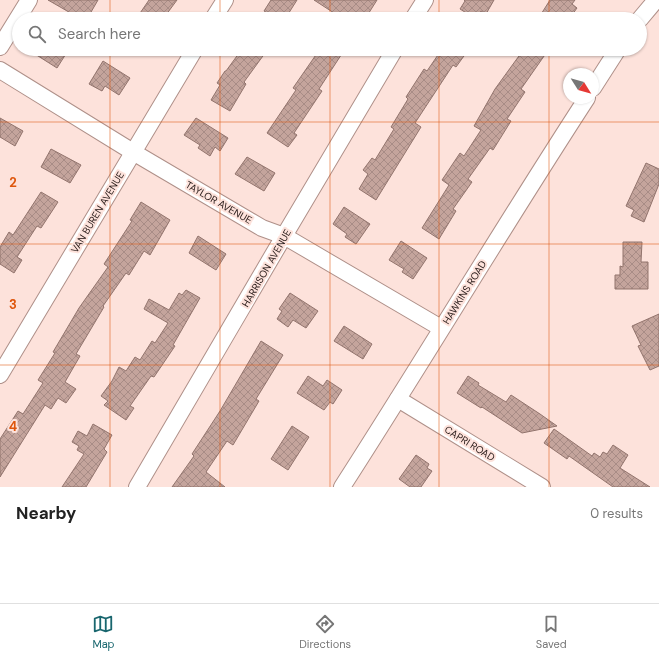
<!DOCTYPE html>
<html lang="en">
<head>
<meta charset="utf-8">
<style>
	body { margin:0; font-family:"DM Sans",sans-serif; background:#f6f6f6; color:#222 }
	.compass { position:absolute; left:563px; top:68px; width:36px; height:36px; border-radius:50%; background:#fff; box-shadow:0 1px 3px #0004; rotate:127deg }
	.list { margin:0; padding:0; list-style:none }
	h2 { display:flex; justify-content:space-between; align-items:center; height:52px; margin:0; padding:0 16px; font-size:17px }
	h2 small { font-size:13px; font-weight:400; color:#767676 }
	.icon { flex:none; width:22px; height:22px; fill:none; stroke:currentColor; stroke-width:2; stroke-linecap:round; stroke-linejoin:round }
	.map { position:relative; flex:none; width:659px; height:487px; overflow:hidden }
	.search { position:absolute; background:#fff; box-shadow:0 1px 3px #0004; left:12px; right:12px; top:12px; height:44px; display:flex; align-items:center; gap:10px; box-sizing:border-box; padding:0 14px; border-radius:22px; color:#767676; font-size:15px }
	.sheet { height:116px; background:#fff }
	nav { display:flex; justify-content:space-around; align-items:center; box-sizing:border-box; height:56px; border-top:1px solid #e0e0e0; background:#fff; font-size:11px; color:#767676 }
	nav a { display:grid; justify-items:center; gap:2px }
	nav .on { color:#19666e }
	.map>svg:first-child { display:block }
	.building { fill:url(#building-cross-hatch); stroke:#92746d }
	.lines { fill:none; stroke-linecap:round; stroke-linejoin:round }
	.minor-casing { stroke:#af9089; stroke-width:18 }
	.minor { stroke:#fff; stroke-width:16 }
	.grid { fill:none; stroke:#de560c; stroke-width:1; stroke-opacity:0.55 }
	.labels { text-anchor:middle; stroke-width:4; stroke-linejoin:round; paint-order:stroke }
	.street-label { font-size:10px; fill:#241816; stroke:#fde2db }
	.grid-label { font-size:13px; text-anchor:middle; font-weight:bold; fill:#de560c; stroke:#fde2db; stroke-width:4; stroke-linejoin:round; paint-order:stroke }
</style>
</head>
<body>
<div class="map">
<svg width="659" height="487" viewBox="0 0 659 487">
	<defs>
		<pattern id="building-cross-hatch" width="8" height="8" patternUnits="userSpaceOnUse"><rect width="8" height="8" fill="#c4a49c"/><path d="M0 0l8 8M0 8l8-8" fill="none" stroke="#a88c86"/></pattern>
	</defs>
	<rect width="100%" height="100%" fill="#fde2db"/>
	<!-- building -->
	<g class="building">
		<path d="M48,0H98L87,19H81Z"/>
		<path d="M149,0H177L163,19H136Z"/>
		<path d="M271,0H297L285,19H278L264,11Z"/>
		<path d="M314,0H377L365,19H331L334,13Z"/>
		<path d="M464,0H494L486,14L481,11L476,19L460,9L465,1Z"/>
		<path d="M550,0H575L572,4L577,8L569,19H538Z"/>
		<path d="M27,49H69L57,68Z"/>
		<path d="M242,49H268L244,82L246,84L230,111L211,100L220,85L217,83L225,71H226Z"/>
		<path d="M320,49H345L319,89L322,91L294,133L297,135L288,147L267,133L296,90L293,88Z"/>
		<path d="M442,49H469L456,67L453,65L415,123L421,127L376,200L359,189L368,174L363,170L372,158L375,160L394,129L391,127L408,99L406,97L424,69L427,71Z"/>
		<path d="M524,49H549L521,89L525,92L507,119L511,121L493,150L490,148L468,179L472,182L453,209L456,211L439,239L422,228L449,185L442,180L460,153L464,156L481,130L474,126L495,89Z"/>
		<path d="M103,61L130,78L119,95L105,86L102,91L89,84Z"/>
		<path d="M0,118L23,131L15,146L0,137Z"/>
		<path d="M196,118L228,138L220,151L215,147L210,156L198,148L200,145L184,135Z"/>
		<path d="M51,149L81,165L70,183L41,167Z"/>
		<path d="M247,157L275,173L264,191L235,174Z"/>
		<path d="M646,163L659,169V184L644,222L631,216L634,210L626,206Z"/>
		<path d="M41,192L58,202L41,228L37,226L17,257L22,260L14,273L0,264V247L9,232L13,235Z"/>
		<path d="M141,202L170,220L150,255L144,251L129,275L126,273L103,306L104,307L76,354L80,356L65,382L76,389L66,403L58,398L51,409L45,405L0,477V439L18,411L23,414L43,383L38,380L55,353L53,352L79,308L108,267L104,264L132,221L130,220Z"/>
		<path d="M344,207L370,224L356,244L345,237L347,234L333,224Z"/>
		<path d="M198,236L226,254L216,270L189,253Z"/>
		<path d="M401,241L427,258L413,279L402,272L404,269L389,260Z"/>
		<path d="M623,242H642L641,262H648V289H615V275H620V266L623,267Z"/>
		<path d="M186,290L200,298L173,345L175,346L154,377L151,376L130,406L134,408L126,420L104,405L108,401L101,396L112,381L119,367L126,371L135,357L140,360L152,341L155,343L168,323L144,309L149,299L169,310L179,293L182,295Z"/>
		<path d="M290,293L318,311L306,328L293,320L288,327L277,319L282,311L279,309Z"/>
		<path d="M659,314V366L650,370L638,346L641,345L632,326Z"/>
		<path d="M344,326L372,344L363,359L334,341Z"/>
		<path d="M261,341L283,355L256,399L259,401L233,445L227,441L206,472L225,487H172L194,456L192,454L220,411Z"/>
		<path d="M308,376L323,386L327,380L342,390L333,404L330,402L324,410L297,393Z"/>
		<path d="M468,376L479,383L478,385L506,402L511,395L540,414L557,426L522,433L482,407L481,408L457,393Z"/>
		<path d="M93,424L112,435L104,449L107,452L86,487H62L84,454L77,450L79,446L72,442L78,431L87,436Z"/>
		<path d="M292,426L309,437L288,470L271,459Z"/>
		<path d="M554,429L592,456L594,453L600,457L603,452L607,454L613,445L628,455L620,468L650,487H613L569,456L567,459L544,443Z"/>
		<path d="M416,455L429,464L427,468L432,471L421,487H410L399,479Z"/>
	</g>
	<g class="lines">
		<!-- minor casing -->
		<g class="minor-casing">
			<g id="minor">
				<path d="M213,19L225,0"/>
				<path d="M413,19L425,0"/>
				<path d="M640,19L656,0"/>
				<path d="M0,47L29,0"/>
				<path d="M0,70L133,152L262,228L284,236L441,328"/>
				<path d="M593,88L618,49"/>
				<path d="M0,375L195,49"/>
				<path d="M398,399L542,487"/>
				<path d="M137,487L284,236L395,49"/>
				<path d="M342,487C425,358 503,227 587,98"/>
			</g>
		</g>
		<!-- minor -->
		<use href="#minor" class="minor"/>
	</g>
	<!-- grid -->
	<path class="grid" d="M110,0V19M220,0V19M330,0V19M439,0V19M549,0V19M110,49V487M220,49V487M330,49V487M439,49V487M549,49V487M0,122H659M0,244H659M0,365H659"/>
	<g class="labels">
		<!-- street labels -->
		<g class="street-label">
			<text transform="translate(219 202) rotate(30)" y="4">TAYLOR AVENUE</text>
			<text transform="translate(97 212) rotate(-59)" y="4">VAN BUREN AVENUE</text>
			<text transform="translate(266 268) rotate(-60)" y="4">HARRISON AVENUE</text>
			<text transform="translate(464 292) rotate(-58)" y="4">HAWKINS ROAD</text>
			<text transform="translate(470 443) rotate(32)" y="4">CAPRI ROAD</text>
		</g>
	</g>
	<g class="grid-label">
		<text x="13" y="187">2</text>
		<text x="13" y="309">3</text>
		<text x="13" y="431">4</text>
	</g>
</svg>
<svg class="compass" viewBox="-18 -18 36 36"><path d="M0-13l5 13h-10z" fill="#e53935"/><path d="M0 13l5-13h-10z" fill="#767676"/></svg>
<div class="search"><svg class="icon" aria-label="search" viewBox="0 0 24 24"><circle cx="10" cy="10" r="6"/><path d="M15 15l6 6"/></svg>Search here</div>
</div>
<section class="sheet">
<h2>Nearby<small>0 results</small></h2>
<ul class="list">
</ul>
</section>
<nav>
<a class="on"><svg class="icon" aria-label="map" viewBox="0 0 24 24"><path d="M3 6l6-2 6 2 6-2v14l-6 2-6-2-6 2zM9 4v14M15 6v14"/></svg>Map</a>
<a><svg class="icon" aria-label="directions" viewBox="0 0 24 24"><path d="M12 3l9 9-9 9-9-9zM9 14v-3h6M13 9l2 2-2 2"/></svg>Directions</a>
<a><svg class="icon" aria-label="saved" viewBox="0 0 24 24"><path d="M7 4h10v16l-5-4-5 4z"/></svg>Saved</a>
</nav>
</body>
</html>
